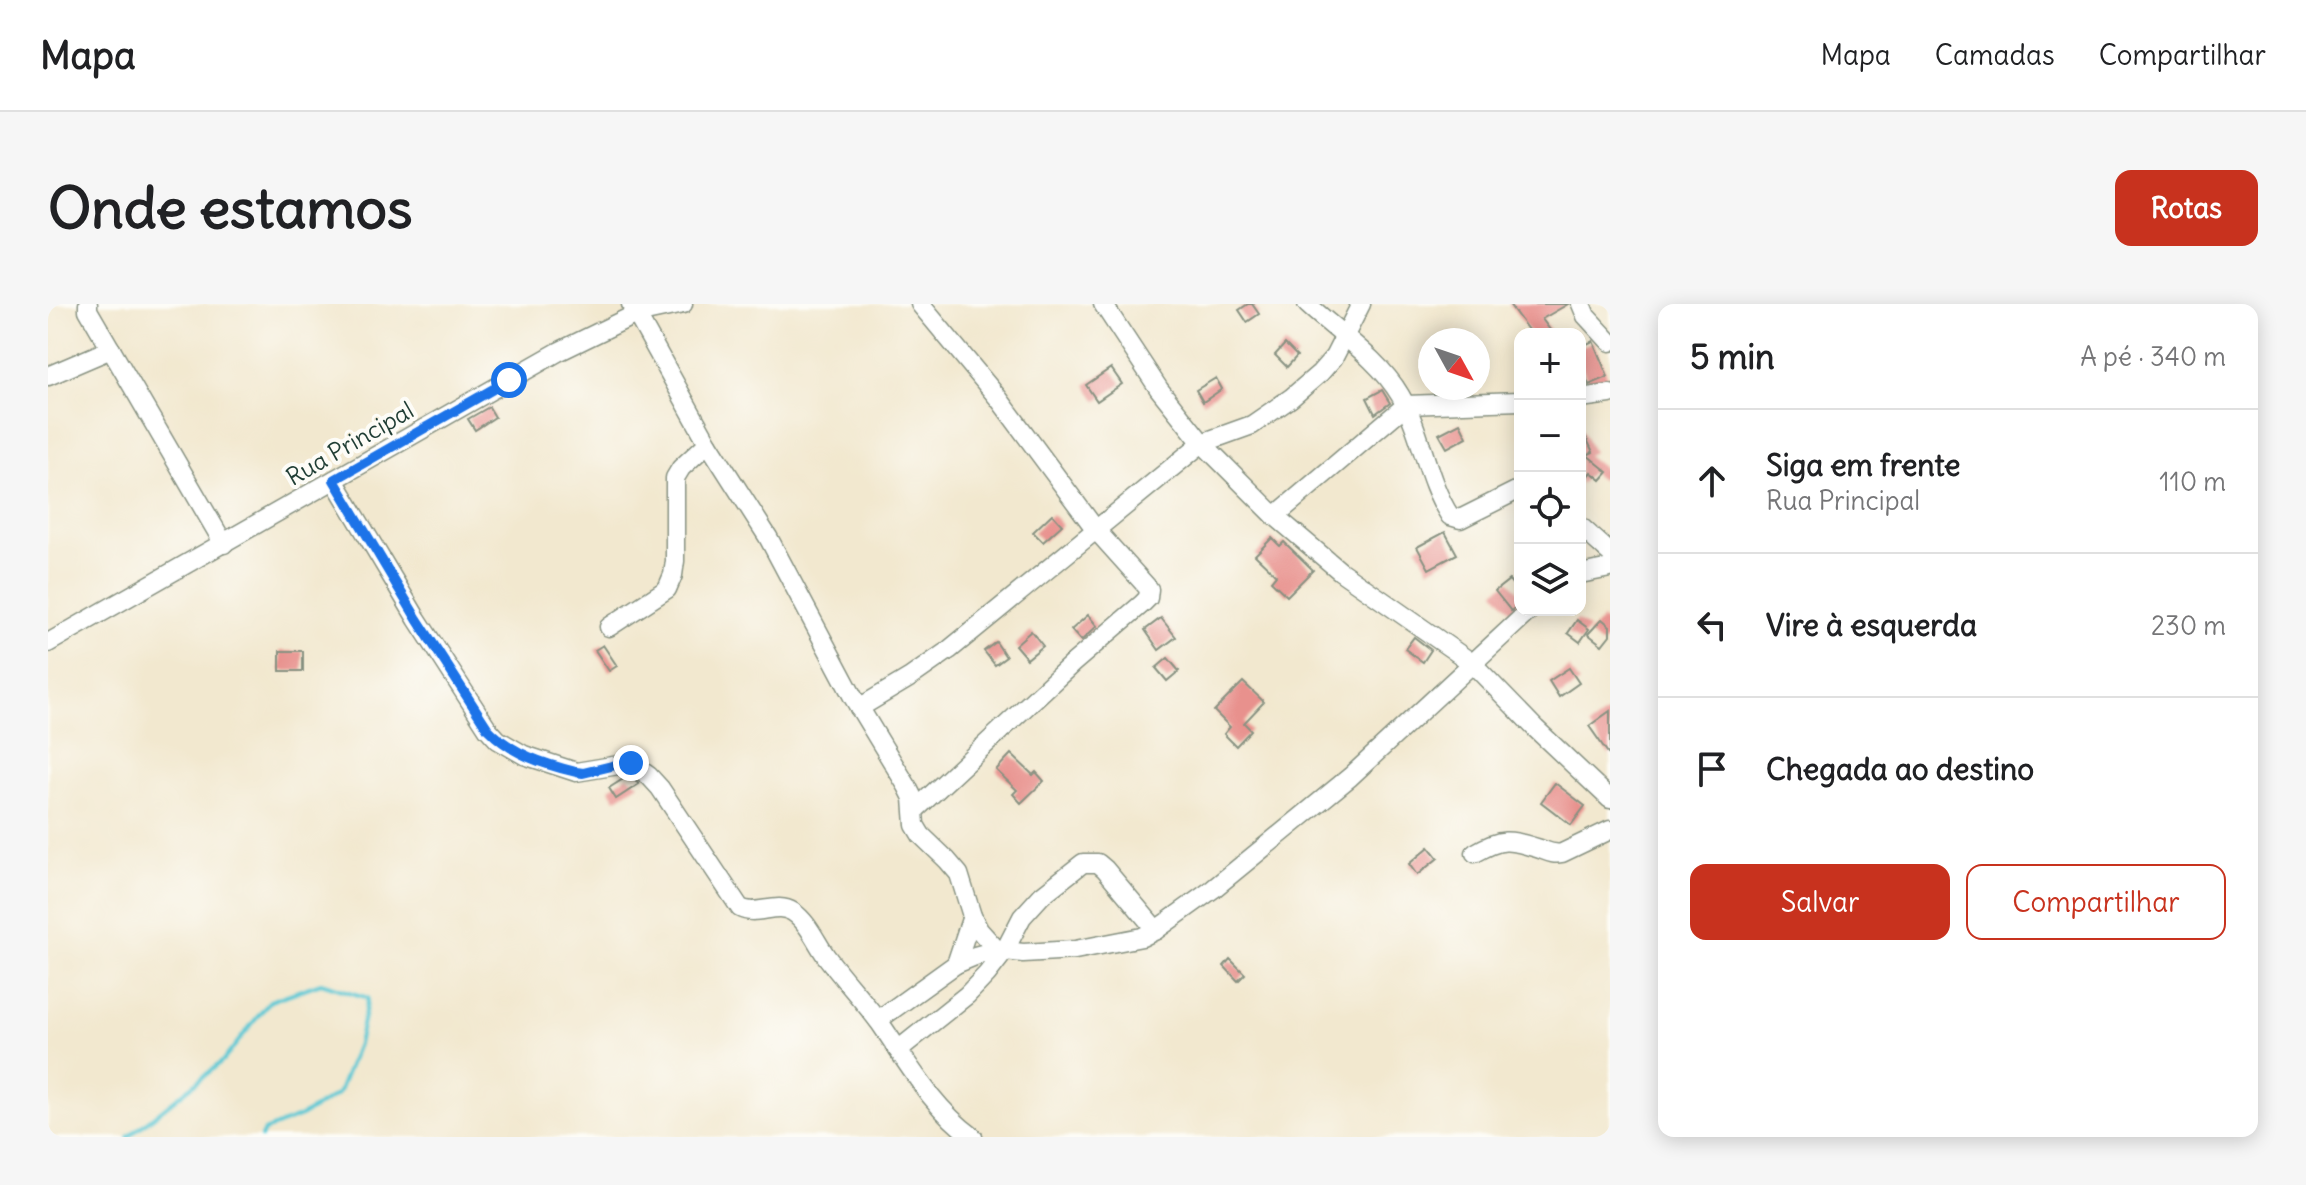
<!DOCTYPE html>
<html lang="pt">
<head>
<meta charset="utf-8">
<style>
	body { margin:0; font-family:Delius,sans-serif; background:#f6f6f6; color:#202124 }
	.controls { position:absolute; right:24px; top:24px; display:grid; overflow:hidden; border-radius:16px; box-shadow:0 4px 20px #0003 }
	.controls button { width:72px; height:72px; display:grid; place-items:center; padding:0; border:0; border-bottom:2px solid #e0e0e0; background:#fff; color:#202124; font:40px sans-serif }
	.compass { position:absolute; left:1370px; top:24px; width:72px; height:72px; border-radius:50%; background:#fff; box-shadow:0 4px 20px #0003; rotate:130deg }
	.stop { position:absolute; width:24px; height:24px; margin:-18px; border:6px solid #1a73e8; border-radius:50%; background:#fff }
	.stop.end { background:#1a73e8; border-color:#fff; box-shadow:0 2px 8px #0008 }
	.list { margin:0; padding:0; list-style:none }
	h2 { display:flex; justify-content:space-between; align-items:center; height:104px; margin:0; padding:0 32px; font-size:34px }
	h2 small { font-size:26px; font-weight:400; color:#757577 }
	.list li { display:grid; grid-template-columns:52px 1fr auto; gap:24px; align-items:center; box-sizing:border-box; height:144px; padding:0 32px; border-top:2px solid #e0e0e0 }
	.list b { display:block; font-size:30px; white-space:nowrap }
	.list p { margin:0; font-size:26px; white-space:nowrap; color:#757577 }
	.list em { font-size:26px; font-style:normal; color:#757577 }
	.actions { display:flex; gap:16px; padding:24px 32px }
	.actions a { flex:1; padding:18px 0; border:2px solid #c8321e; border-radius:16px; text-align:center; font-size:28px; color:#c8321e }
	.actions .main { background:#c8321e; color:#fff }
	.icon { flex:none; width:44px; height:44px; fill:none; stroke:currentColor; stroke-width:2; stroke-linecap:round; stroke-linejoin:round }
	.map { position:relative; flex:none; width:1562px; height:833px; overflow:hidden; border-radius:16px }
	header { display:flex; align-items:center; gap:48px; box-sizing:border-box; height:112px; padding:0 40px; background:#fff; border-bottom:2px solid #e0e0e0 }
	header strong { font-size:38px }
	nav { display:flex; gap:44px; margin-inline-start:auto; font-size:28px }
	.intro { display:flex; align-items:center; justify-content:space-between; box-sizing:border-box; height:192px; padding:0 48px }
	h1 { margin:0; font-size:56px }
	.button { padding:20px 36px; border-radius:16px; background:#c8321e; color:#fff; font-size:28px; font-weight:700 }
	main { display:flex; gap:48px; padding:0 48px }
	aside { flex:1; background:#fff; border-radius:16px; box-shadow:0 4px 20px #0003 }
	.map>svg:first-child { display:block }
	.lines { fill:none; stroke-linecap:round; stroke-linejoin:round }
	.stream { stroke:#5dc9d5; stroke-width:4 }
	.building { fill:#e8918d }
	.minor-casing { stroke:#889282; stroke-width:21 }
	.minor { stroke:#fff; stroke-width:18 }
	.route { stroke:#1a73e8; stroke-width:10 }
	.labels { text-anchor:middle; stroke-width:8; stroke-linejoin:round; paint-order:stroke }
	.street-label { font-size:24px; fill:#1f3d34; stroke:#fdfcf7 }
</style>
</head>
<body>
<header>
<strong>Mapa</strong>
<nav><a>Mapa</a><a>Camadas</a><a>Compartilhar</a></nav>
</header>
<div class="intro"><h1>Onde estamos</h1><a class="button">Rotas</a></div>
<main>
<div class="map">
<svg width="1562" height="833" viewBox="0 0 1562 833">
	<rect width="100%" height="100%" fill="#fdfcf7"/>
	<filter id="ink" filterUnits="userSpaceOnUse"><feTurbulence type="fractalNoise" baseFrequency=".0125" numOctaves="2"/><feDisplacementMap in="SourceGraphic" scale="16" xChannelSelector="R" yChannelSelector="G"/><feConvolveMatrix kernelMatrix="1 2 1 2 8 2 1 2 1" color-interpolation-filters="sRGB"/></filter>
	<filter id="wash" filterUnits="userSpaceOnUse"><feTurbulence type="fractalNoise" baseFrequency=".006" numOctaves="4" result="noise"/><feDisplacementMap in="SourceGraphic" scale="32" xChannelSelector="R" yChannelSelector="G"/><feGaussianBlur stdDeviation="1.8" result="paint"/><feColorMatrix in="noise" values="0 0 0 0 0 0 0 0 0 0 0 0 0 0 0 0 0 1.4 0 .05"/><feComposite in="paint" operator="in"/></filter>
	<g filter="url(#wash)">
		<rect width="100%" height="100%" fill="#f2e8cf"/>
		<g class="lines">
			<!-- stream -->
			<path class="stream" d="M80,833L175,757L222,697L273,679L320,694L310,740L290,790L253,812L216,827L213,833"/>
		</g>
		<g id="blocks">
			<!-- building -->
			<g class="building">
				<path d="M1200,0H1204L1211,10L1199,18L1191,6Z"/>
				<path d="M1461,0H1520L1494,15L1505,30H1483Z"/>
				<path d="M1545,37L1560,73L1541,81L1532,58V43Z"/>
				<path d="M1237,40L1249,52L1239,63L1227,51Z"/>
				<path d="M1063,64L1074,80L1049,97L1038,81Z"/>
				<path d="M1168,74L1174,85L1155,98L1148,86Z"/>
				<path d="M1334,86L1342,99L1327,110L1319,94Z"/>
				<path d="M441,103L447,113L427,126L420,115Z"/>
				<path d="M1412,119L1419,133L1399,144L1391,130Z"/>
				<path d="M1532,121L1545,148L1539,151L1560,168L1553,176L1543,168L1532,181Z"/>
				<path d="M1004,210L1014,221L995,238L985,228Z"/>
				<path d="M1397,228L1409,250L1381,265L1369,243Z"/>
				<path d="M1224,234L1232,242L1236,238L1265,266L1239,292L1223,277L1228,271L1207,251Z"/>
				<path d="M1461,276L1472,289V299L1463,307L1447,287Z"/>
				<path d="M1040,311L1049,322L1033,337L1023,326Z"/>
				<path d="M1113,314L1128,333L1111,346L1097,326Z"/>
				<path d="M1554,315L1562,322V331L1554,341L1540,330Z"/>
				<path d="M1529,316L1541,325L1532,338L1520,329Z"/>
				<path d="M983,327L995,342L979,355L967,341Z"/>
				<path d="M1366,333L1383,346L1375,358L1357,345Z"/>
				<path d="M948,338L958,353L947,361L936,347Z"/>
				<path d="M555,341L569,362L561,367L547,346Z"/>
				<rect x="232" y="347" width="23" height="20"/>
				<path d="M1120,354L1131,367L1119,377L1108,364Z"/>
				<path d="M1521,364L1531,379L1511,393L1501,377Z"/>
				<path d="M1195,378L1216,398L1196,419L1203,426L1188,442L1176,430L1182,423L1166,407Z"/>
				<path d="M1562,407V452L1541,422Z"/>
				<path d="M963,450L985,471L988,468L996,477L973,499L965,490L969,486L948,466Z"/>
				<path d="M580,472L591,480L568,495L561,484Z"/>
				<path d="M1507,479L1537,502L1523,521L1493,498Z"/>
				<path d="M1381,543L1390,554L1369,571L1361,560Z"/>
				<path d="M1182,655L1197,670L1190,677L1176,662Z"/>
			</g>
		</g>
	</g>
	<g filter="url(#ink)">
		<use href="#blocks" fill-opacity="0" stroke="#889282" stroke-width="2"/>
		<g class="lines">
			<!-- minor casing -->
			<g class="minor-casing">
				<g id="minor">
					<path d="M40,0V6L176,240"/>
					<path d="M583,0L660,139L720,233L805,393L859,482L865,494L867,521L873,531L899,556L911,570L924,612L931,626L949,646"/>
					<path d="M1055,0L1111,85L1154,139L1227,212L1292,267L1424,359L1488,425L1562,495"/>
					<path d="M1259,0C1289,28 1331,55 1352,91C1374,128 1378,175 1402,212L1412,215L1472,185"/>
					<path d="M1533,0L1538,12L1562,38"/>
					<path d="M0,72L63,45"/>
					<path d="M1532,94L1562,90"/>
					<path d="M286,176L369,315L440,425L450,436L476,451L528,468L583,459L601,472L612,484L692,604C709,613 728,597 745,608C760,618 768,638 778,652C795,675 815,696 832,719C861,761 884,803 925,833"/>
					<path d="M1227,212L1358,101L1472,97"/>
					<path d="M1532,222L1562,249"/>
					<path d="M1532,270L1562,264"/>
					<path d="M561,323L619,285L625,271L627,257V174L633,164L660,139"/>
					<path d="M0,339L510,48L588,10L635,0"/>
					<path d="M811,404L861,374L901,346L1154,139L1204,121L1243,94L1272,69L1286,53L1313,0"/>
					<path d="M867,506L1025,359L1094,300L1100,294L1101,285L1048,226L951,95L872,0"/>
					<path d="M1427,549C1453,534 1461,535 1489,544C1499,547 1504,551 1514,549L1562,526"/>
					<path d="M908,660L924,612"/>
					<path d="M830,716L908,660L927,652L949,646L975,649L1027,646L1094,633L1108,626L1165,585L1302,473L1482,306"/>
					<path d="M850,746L919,691L939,670L956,648L974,613L994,591L1035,559H1050L1057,565L1108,626"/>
				</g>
			</g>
			<!-- minor -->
			<use href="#minor" class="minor"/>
		</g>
	</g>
	<g class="lines" filter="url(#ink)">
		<!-- route -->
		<path class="route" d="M461,76L286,176L369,315L440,425C464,450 495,460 528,468L535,469L576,459H583"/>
	</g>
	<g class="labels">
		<!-- street labels -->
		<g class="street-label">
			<text transform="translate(302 140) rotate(-30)" y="8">Rua Principal</text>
		</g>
	</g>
</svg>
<div class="controls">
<button>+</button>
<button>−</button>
<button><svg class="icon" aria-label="locate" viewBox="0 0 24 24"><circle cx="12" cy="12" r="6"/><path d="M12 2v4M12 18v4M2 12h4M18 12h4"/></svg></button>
<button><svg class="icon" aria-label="layers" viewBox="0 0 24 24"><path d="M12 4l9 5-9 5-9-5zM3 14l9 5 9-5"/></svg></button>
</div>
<svg class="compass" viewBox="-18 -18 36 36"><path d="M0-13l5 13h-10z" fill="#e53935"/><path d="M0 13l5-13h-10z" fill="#757577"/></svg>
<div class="stop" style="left:461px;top:76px"></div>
<div class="stop end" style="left:583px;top:459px"></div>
</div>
<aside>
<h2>5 min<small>A pé · 340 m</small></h2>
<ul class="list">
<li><svg class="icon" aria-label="ahead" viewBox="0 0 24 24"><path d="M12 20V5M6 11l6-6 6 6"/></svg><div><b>Siga em frente</b><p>Rua Principal</p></div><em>110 m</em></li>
<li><svg class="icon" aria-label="left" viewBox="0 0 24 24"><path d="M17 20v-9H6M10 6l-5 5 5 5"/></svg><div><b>Vire à esquerda</b></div><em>230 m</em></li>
<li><svg class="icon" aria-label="arrive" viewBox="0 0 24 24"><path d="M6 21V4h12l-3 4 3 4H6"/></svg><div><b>Chegada ao destino</b></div></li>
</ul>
<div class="actions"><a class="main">Salvar</a><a>Compartilhar</a></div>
</aside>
</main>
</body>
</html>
